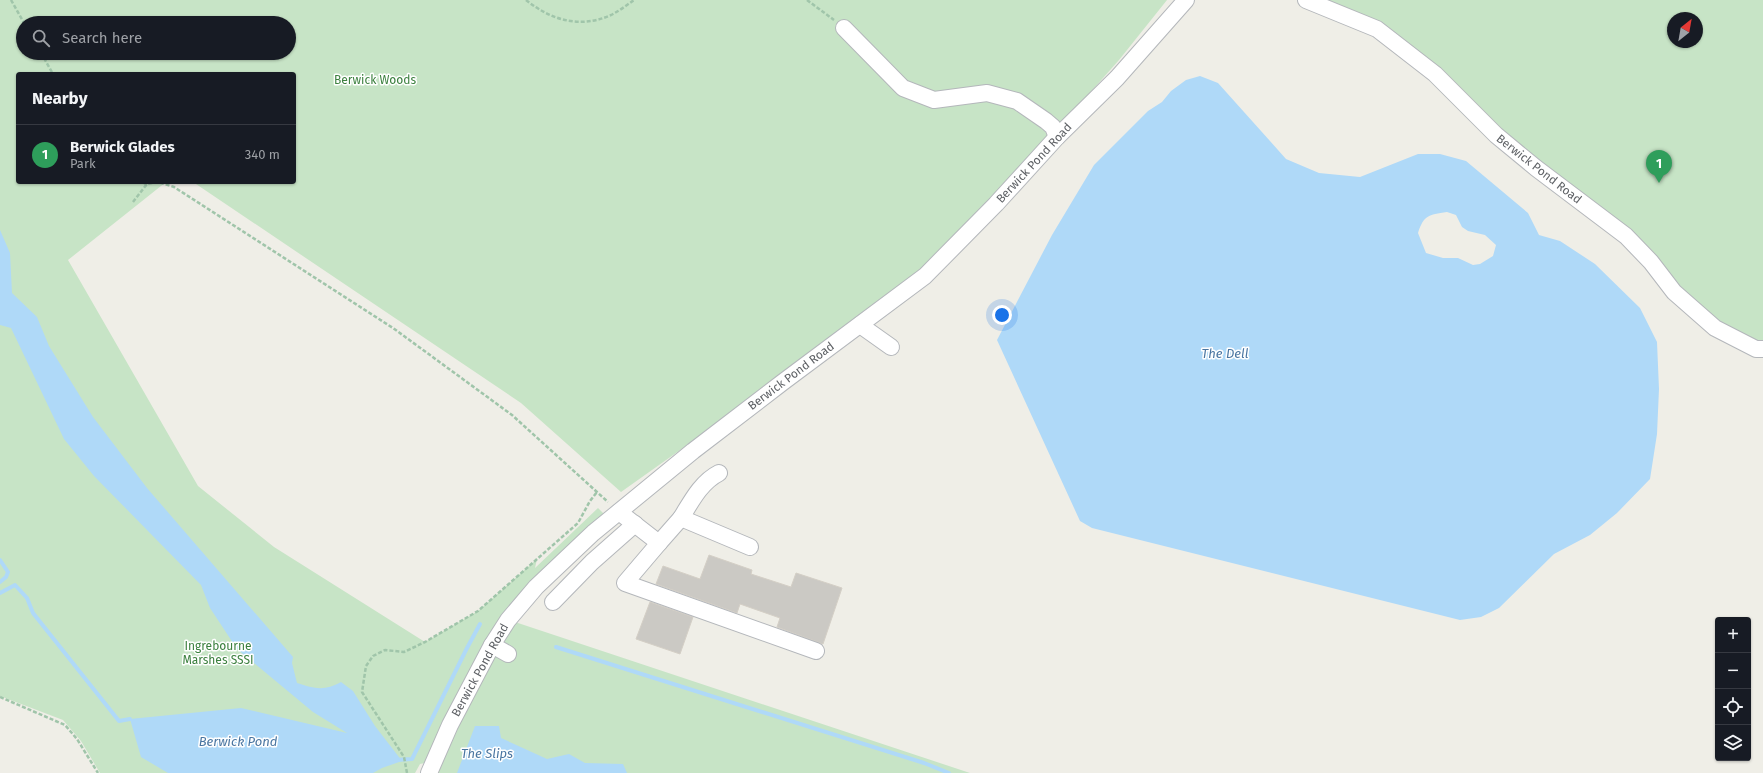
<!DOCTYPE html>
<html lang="en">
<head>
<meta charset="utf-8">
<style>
	body { margin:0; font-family:"Fira Sans",sans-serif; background:#20242c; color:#f1f3f6 }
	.controls { position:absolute; right:12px; bottom:12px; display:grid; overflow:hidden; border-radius:4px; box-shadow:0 1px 3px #0004 }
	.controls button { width:36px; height:36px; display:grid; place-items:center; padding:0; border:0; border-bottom:1px solid #363941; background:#171b24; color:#f1f3f6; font:20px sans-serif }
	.compass { position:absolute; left:1667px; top:12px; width:36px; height:36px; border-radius:50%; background:#171b24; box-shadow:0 1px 3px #0004; rotate:31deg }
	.you { position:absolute; left:1002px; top:315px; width:14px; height:14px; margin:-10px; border:3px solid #fff; border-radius:50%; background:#1a73e8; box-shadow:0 0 0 6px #1a73e833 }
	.badge { display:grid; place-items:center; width:26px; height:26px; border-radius:50%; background:#db4c42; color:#fff; font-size:13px; font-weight:700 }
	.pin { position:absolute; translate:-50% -33px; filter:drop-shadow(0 1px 2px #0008) }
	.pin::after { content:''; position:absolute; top:21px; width:14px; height:12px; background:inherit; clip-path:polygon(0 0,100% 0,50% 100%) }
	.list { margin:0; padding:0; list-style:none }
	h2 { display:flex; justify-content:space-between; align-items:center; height:52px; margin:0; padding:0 16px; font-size:17px }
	h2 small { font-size:13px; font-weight:400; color:#9ea1a6 }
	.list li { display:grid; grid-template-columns:26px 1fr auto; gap:12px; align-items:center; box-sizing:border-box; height:60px; padding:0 16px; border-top:1px solid #363941 }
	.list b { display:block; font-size:15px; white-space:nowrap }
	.list p { margin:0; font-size:13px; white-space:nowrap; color:#9ea1a6 }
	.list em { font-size:13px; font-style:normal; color:#9ea1a6 }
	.icon { flex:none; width:22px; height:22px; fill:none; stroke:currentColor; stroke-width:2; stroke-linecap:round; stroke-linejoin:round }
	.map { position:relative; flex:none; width:1763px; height:773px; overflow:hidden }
	.search { position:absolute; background:#171b24; box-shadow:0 1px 3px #0004; left:16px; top:16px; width:280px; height:44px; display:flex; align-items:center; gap:10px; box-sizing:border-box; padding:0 14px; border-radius:22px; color:#9ea1a6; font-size:15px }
	.panel { position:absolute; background:#171b24; box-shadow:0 1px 3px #0004; left:16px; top:72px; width:280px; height:112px; border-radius:4px }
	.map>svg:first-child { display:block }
	.green { fill:#c7e4c6; fill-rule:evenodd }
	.water { fill:#afd9f8; fill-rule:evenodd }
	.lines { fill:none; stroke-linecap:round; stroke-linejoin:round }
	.stream { stroke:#afd9f8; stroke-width:4 }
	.building { fill:#cbc9c4; stroke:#d4cfc6 }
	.minor-casing { stroke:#b4b7bb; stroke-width:18 }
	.path { stroke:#a0c5aa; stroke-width:2.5; stroke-dasharray:4 2; stroke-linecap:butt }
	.minor { stroke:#fff; stroke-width:16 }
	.labels { text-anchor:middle; stroke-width:3; stroke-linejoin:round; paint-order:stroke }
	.park-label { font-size:12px; fill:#3c803f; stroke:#fff }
	.street-label { font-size:12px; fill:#5f6266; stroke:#fff }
	.water-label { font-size:13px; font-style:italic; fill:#4975a1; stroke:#fff }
</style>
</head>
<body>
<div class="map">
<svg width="1763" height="773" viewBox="0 0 1763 773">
	<rect width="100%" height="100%" fill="#efeee7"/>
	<!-- green -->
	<g class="green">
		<path d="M0,0H1167L1119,60L1048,140L904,287L842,335L621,492L521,403L193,182H294V74H18V182H166L68,260L198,486L274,547L425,642L478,611L537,559L535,568L598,508L606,516L515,622L970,773H429L434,761L420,764L415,773H100L81,741L63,720L0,696ZM23,23H289V53H23Z"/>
		<path d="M1307,0H1763V349L1715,328L1651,262L1377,29ZM1673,18H1697V42H1673Z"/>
	</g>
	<!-- water -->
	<g class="water">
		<path d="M1200,76L1218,83L1286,159L1319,173L1360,177L1418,154H1440L1466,161L1528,213L1539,235L1560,241L1595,264L1640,308L1657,342L1659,389L1657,434L1650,479L1617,513L1590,535L1554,554L1499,608L1481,617L1460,620L1092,528L1080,521L997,340L1052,235L1094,165L1148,111L1162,102L1171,91L1186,80ZM1447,212L1456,215L1462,227L1468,231L1485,235L1496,245L1493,256L1480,264L1473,265L1458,258H1443L1426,253L1418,233C1424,215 1428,215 1447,212Z"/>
		<path d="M0,230L10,253L12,293L37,317L49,346L93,417L147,488L293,657L292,663L297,683C315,689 325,691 341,682L353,691L375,726L402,761L382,768L373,773H168L141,757L130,719L241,708L347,733L313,712L237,649L210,608L201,585L94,476L64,439L11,328L0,325Z"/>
		<path d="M475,726H499L501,738L547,759L569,754L585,763L623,764L627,773H457Z"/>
	</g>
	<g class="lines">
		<!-- stream -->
		<g class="stream">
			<path d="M0,560L8,572L6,577L0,582"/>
			<path d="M0,593L15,585L27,598L33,613L119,721L130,719"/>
			<path d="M556,647L924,763L949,773"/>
			<path d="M395,760L412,759L467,648L480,624"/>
		</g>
	</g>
	<!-- building -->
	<g class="building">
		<path d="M709,555L752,570L751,574L791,587L796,573L842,588L823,644L777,627L780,618L740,604L737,613L656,584L663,566L700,579Z"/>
		<path d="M650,602L693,617L680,654L636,639Z"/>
	</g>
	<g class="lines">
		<!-- minor casing -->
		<g class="minor-casing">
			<g id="minor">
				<path d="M1306,0L1377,29L1435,74L1496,135L1536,168L1626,236L1651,262L1674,292L1715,328L1756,349H1763"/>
				<path d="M844,28L903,88L934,100L987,93L1017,101L1046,121L1053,127L1057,137"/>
				<path d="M860,325L891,347"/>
				<path d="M619,512L659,543L625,583L816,651"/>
				<path d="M681,518C691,502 701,482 719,473"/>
				<path d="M659,543L681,518L750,547"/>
				<path d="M553,602L592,562L635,524"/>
				<path d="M492,645L508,654"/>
				<path d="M429,773L450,725L492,645L508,620L536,587L593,533L693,451L783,382L925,276L996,204L1057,137L1117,78L1186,0"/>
			</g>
		</g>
		<!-- path -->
		<g class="path">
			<path d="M11,0L24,23"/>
			<path d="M526,0C551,20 580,29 611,15C619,11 627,5 634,0"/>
			<path d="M807,0L834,20"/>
			<path d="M41,53L53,74"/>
			<path d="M138,182L147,184"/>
			<path d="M133,202L147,184L158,182L174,187L393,328L512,415L608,502"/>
			<path d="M0,697L65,725L77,739L98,773"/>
			<path d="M407,773L404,757L362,692L366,666L373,656L385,650L404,652L425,642L478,611L578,523L590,501L597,492"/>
		</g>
		<!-- minor -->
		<use href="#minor" class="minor"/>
	</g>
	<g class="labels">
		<!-- park labels -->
		<g class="park-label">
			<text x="375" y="84">Berwick Woods</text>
			<text x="218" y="650">Ingrebourne<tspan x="218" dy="14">Marshes SSSI</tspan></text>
		</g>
		<!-- street labels -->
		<g class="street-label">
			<text transform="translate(1034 163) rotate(-47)" y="4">Berwick Pond Road</text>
			<text transform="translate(1539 169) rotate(38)" y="4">Berwick Pond Road</text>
			<text transform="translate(791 376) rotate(-37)" y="4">Berwick Pond Road</text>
			<text transform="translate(480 670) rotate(-61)" y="4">Berwick Pond Road</text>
		</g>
		<!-- water labels -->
		<g class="water-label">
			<text x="1225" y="358">The Dell</text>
			<text x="238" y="746">Berwick Pond</text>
			<text x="487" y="758">The Slips</text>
		</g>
	</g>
</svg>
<div class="controls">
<button>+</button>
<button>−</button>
<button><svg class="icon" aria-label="locate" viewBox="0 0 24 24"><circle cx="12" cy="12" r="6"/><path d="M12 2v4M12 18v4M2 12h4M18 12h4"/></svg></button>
<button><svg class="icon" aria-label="layers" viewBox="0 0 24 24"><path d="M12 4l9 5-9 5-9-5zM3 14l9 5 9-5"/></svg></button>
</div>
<svg class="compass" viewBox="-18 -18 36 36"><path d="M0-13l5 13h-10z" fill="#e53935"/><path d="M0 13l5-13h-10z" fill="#9ea1a6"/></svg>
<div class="you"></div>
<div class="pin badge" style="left:1659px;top:183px;background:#2e9e5b">1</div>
<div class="search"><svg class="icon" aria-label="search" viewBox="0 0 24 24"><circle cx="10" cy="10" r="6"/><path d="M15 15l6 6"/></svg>Search here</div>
<section class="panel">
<h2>Nearby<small></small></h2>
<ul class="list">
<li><span class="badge" style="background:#2e9e5b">1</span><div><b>Berwick Glades</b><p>Park</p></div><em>340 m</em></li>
</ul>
</section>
</div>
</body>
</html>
